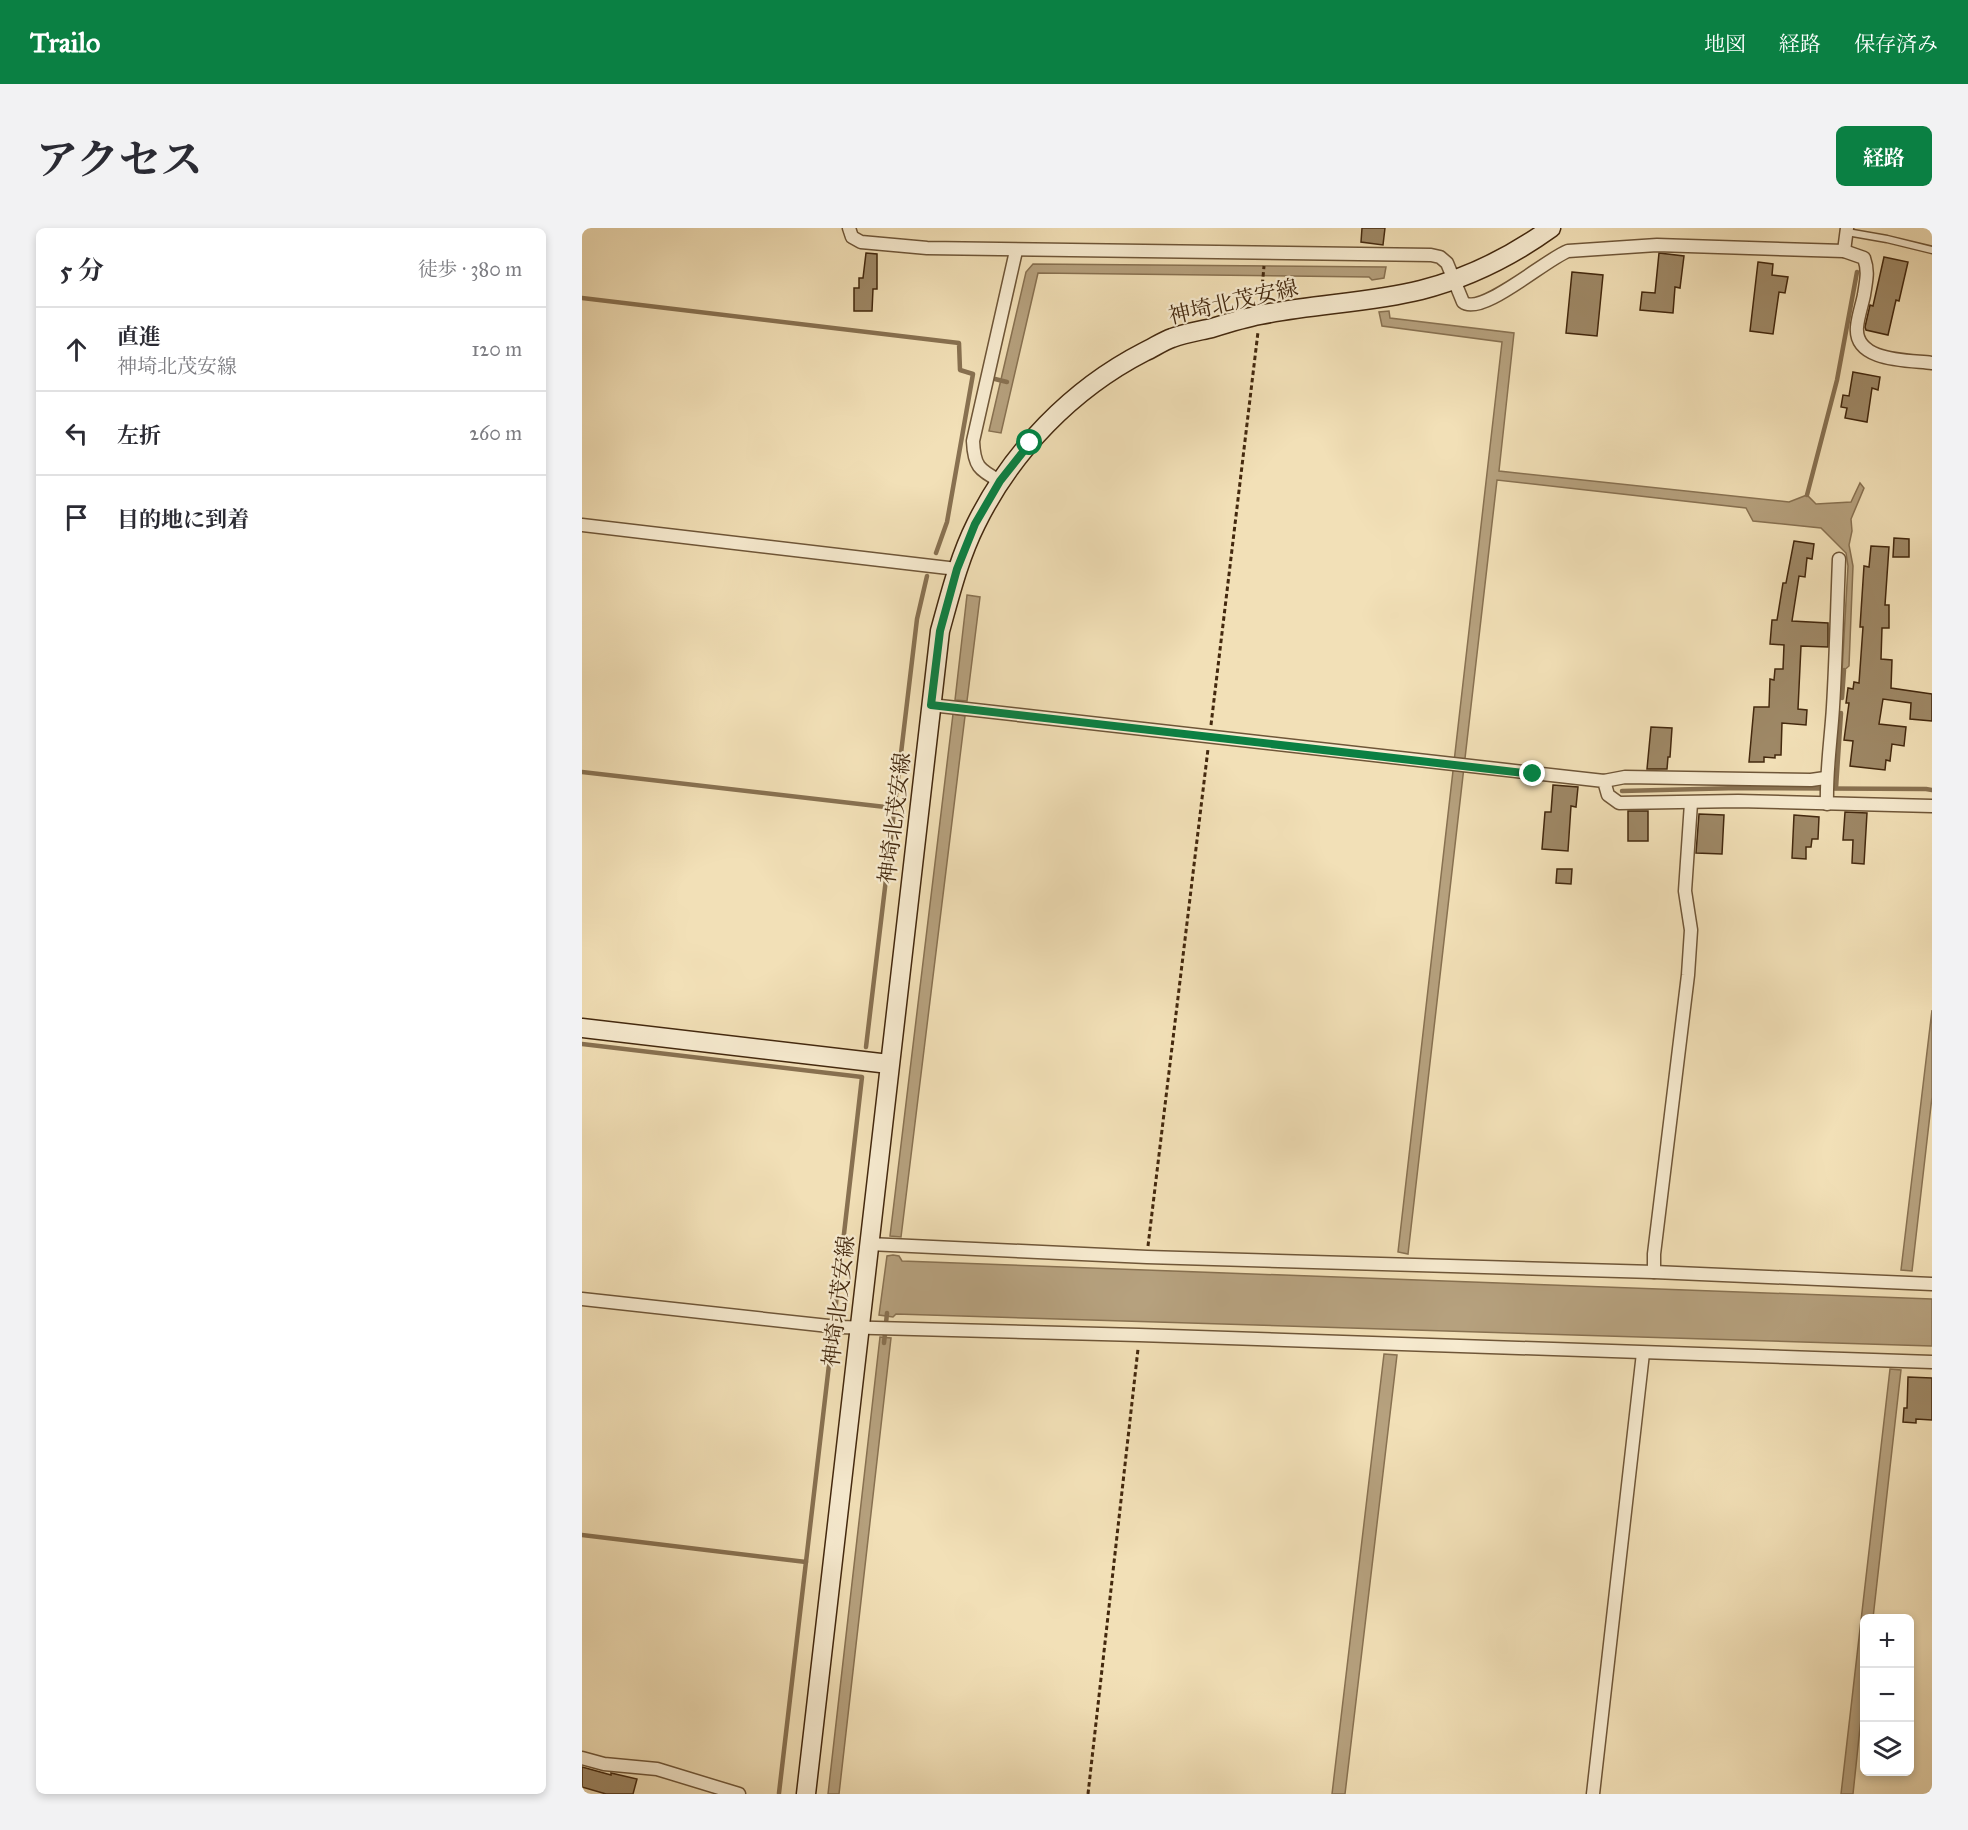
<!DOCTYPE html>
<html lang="ja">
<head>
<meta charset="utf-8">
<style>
	body { margin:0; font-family:"IM FELL Great Primer","Noto Serif JP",serif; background:#f2f2f3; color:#2b2b33 }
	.controls { position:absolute; right:18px; bottom:18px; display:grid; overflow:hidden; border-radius:9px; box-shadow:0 3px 9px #0003 }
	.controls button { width:54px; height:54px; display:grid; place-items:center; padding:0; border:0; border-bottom:2px solid #e1e1e2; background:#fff; color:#2b2b33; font:30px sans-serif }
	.stop { position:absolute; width:18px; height:18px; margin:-14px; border:4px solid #0b8043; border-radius:50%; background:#fff }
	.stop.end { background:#0b8043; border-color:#fff; box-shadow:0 2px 6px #0008 }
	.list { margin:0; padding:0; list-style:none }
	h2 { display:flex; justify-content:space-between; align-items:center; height:78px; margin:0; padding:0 24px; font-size:26px }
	h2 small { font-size:20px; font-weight:400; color:#7c7c81 }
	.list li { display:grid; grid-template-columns:39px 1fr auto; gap:18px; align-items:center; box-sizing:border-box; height:84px; padding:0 24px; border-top:2px solid #e1e1e2 }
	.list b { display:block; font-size:22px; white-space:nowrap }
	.list p { margin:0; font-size:20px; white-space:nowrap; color:#7c7c81 }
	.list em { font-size:20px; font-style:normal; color:#7c7c81 }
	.icon { flex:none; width:33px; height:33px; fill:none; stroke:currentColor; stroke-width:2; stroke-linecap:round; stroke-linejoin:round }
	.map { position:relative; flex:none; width:1350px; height:1566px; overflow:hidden; border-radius:9px }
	header { display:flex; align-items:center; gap:36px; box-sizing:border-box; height:84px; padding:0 30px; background:#0b8043; color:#fff }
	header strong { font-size:28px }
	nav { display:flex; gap:33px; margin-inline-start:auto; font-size:21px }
	.intro { display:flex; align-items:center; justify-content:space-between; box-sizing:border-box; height:144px; padding:0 36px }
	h1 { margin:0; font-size:42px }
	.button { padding:15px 27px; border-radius:9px; background:#0b8043; color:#fff; font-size:21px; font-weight:700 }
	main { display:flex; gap:36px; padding:0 36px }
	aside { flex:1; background:#fff; border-radius:9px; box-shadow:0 3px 9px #0003 }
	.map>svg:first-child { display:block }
	.water { fill:#b6a17e; stroke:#887151; stroke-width:1.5 }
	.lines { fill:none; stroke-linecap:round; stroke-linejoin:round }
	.stream { stroke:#887151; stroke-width:4.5 }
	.building { fill:#9e8866; stroke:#43280e; stroke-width:1.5 }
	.lane-casing { stroke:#6f5638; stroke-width:9 }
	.street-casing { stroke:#6f5638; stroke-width:15 }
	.secondary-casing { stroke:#43280e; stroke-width:21 }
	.path { stroke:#43280e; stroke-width:3; stroke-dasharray:4.5 3; stroke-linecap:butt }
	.lane { stroke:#f7ebd0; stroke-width:6 }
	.street { stroke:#f7ebd0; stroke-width:12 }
	.secondary { stroke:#f7ebd0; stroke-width:18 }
	.route { stroke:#0b8043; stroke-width:8 }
	.labels { text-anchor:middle; stroke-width:4.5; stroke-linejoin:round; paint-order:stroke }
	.street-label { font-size:22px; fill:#43280e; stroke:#f7ebd0 }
</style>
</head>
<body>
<header>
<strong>Trailo</strong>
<nav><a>地図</a><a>経路</a><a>保存済み</a></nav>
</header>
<div class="intro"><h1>アクセス</h1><a class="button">経路</a></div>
<main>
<aside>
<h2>5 分<small>徒歩 · 380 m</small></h2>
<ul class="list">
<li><svg class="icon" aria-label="ahead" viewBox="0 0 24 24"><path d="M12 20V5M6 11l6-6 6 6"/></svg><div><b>直進</b><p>神埼北茂安線</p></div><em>120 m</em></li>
<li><svg class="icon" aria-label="left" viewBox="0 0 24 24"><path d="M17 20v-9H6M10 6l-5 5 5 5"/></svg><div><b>左折</b></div><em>260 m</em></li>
<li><svg class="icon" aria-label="arrive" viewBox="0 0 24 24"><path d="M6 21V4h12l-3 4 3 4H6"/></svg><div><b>目的地に到着</b></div></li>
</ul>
</aside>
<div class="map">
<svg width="1350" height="1566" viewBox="0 0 1350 1566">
	<rect width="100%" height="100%" fill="#f2e0b7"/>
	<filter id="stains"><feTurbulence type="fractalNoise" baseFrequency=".00333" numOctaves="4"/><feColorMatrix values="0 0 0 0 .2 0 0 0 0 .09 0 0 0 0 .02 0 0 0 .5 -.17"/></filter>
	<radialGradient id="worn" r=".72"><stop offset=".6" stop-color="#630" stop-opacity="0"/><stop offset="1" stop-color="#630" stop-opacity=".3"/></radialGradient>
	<!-- water -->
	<g class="water">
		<path d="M451,36L804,39L802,50L790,52L787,49L456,45L419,205L407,203L444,44Z"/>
		<path d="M807,83L808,90L932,105L917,243L1207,274L1225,267L1234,276L1269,274L1278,255L1282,260L1269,291L1270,303L1267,317L1271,338L1267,438L1260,444L1266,338L1264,325L1239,300L1171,293L1164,280L915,252L826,1026L816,1024L920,114L800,98L797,84Z"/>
		<path d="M385,367L398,369L385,473L373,472Z"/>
		<path d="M371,486L383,488L319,1009L308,1008Z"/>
		<path d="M1350,782V869L1330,1043L1319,1042Z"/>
		<path d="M311,1027L317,1028L320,1033L1350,1071V1118L314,1086L311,1089L297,1087L305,1028Z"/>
		<path d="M298,1109L309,1110L257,1566H246Z"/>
		<path d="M802,1126L815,1127L763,1566H750Z"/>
		<path d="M1308,1141L1319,1142L1291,1390H1282V1462L1271,1566H1259Z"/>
	</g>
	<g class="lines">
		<!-- stream -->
		<g class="stream">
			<path d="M0,70L377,115L378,142L391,146L365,294L354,325"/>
			<path d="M413,151L425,154"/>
			<path d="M1225,267L1255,152L1275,44"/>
			<path d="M1260,470L1262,442"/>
			<path d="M0,544L312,580"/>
			<path d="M1254,560L1259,485"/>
			<path d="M1040,563L1156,560L1344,561L1350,562"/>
			<path d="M0,816L280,849L253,1084"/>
			<path d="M284,819L335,391L345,348"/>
			<path d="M302,1115L305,1085"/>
			<path d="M0,1307L224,1334"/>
			<path d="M197,1565L250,1111"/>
		</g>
	</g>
	<!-- building -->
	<g class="building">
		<path d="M780,0H803L801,17L779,14Z"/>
		<path d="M284,25L295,26V61H291L290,83H272V60H277V50H281Z"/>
		<path d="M1077,25L1102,28L1098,60L1093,59L1091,85L1058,82L1060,64L1073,65Z"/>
		<path d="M1302,29L1326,34L1317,73L1314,72L1306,107L1284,102L1283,99L1288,77L1291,78Z"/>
		<path d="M1176,34L1191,36L1190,47L1206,49L1203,65L1197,64L1191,106L1168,103Z"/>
		<path d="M990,44L1021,47L1015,108L984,105Z"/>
		<path d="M1271,144L1298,149L1296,162L1290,160L1285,194L1263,190L1265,180L1259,179L1261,167L1267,168Z"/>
		<path d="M1312,310L1327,311V329H1311Z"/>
		<path d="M1212,313L1232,316L1230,331L1225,330L1223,349L1217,348L1210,393L1246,395V419L1219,418L1216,481L1225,482L1224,497L1200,495L1199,527H1193V530L1182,529V534H1167L1172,479H1187L1188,451L1192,452L1193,441H1201L1202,417L1188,416L1190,392H1195L1201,355H1204Z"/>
		<path d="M1289,318L1307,319L1303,377H1307V400H1300L1299,431L1310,432L1309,460L1350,466V493L1328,491L1329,475L1301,471L1297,496L1324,499L1322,518L1310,516L1308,533L1304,532L1303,542L1268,538L1271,513L1262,512L1267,475H1264L1266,460L1271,461L1272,454L1277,455L1281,399H1278L1282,338L1287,339Z"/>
		<path d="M1069,499L1090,500L1088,529H1086L1085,541H1065Z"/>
		<path d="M971,557L996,559L994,579L989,578L986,623L960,621L963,584H969Z"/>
		<rect x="1046" y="583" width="20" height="30"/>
		<path d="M1263,584L1285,585L1282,636L1270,635L1271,612H1261Z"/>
		<path d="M1117,586L1142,587L1140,626L1114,625Z"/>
		<path d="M1212,587L1237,589L1236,611H1230L1229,619H1224V631L1210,630Z"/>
		<path d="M975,641H990L989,656L974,655Z"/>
		<path d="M1326,1149L1350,1150V1192L1334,1191V1195L1321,1194L1322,1180H1325Z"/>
		<path d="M0,1539L29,1547V1545L55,1551L51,1566H24L0,1559Z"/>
	</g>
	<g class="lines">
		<!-- lane casing -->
		<g class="lane-casing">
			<path id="lane" d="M1265,4L1305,11L1350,22"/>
		</g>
		<!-- street casing -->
		<g class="street-casing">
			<g id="street">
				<path d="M267,0L270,9L279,14L345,20L849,27L858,29L865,35L881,74C899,89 964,31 986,23L1075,17L1262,23L1282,30C1287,44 1284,53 1282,67C1280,77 1276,88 1275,99C1272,134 1326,132 1350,135"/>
				<path d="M1262,23L1265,0"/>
				<path d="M418,253C397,242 392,238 391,213L434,23"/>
				<path d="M0,297L375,341"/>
				<path d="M349,477L1022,553L1026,567L1037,575L1156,573L1350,578"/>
				<path d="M1022,553L1043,549L1229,552L1243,550"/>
				<path d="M1245,576C1244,543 1249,512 1251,479C1254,430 1255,381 1257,331"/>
				<path d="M287,1016L565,1029L1072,1044L1350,1056"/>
				<path d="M1072,1044V1026L1106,747L1109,702L1103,663L1109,575"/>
				<path d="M0,1071L256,1099L557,1107L1350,1134"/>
				<path d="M0,1530L22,1536L75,1541L157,1566"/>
				<path d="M1011,1566L1061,1125"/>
			</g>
		</g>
		<!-- secondary casing -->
		<g class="secondary-casing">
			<g id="secondary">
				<path d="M0,800L307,836"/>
				<path d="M224,1566L358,403C368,367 377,330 394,296C430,223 490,161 562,124C571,120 581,113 590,110C603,105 617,103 630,100C646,95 662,90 678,87C731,76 787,75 839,62C886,50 930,28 969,0"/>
			</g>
		</g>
		<!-- path -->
		<g class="path">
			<path d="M679,71L682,38"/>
			<path d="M629,497L676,104"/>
			<path d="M566,1018L626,521"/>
			<path d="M506,1566L556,1121"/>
		</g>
		<!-- lane -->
		<use href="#lane" class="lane"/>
		<!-- street -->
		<use href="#street" class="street"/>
		<!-- secondary -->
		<use href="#secondary" class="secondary"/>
	</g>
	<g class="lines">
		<!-- route -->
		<path class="route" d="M448,215L418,253L393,296L375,341L358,403L349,477L951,546"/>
	</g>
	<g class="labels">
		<!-- street labels -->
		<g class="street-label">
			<text transform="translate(651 73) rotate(-13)" y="8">神埼北茂安線</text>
			<text transform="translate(312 590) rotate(-83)" y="8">神埼北茂安線</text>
			<text transform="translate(256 1073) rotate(-83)" y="8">神埼北茂安線</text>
		</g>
	</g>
	<rect width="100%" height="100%" filter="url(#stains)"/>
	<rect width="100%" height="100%" fill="url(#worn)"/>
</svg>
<div class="controls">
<button>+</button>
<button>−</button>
<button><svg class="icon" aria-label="layers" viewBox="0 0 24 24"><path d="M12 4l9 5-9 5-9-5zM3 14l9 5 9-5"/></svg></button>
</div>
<div class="stop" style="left:448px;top:215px"></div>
<div class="stop end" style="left:951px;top:546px"></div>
</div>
</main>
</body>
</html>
